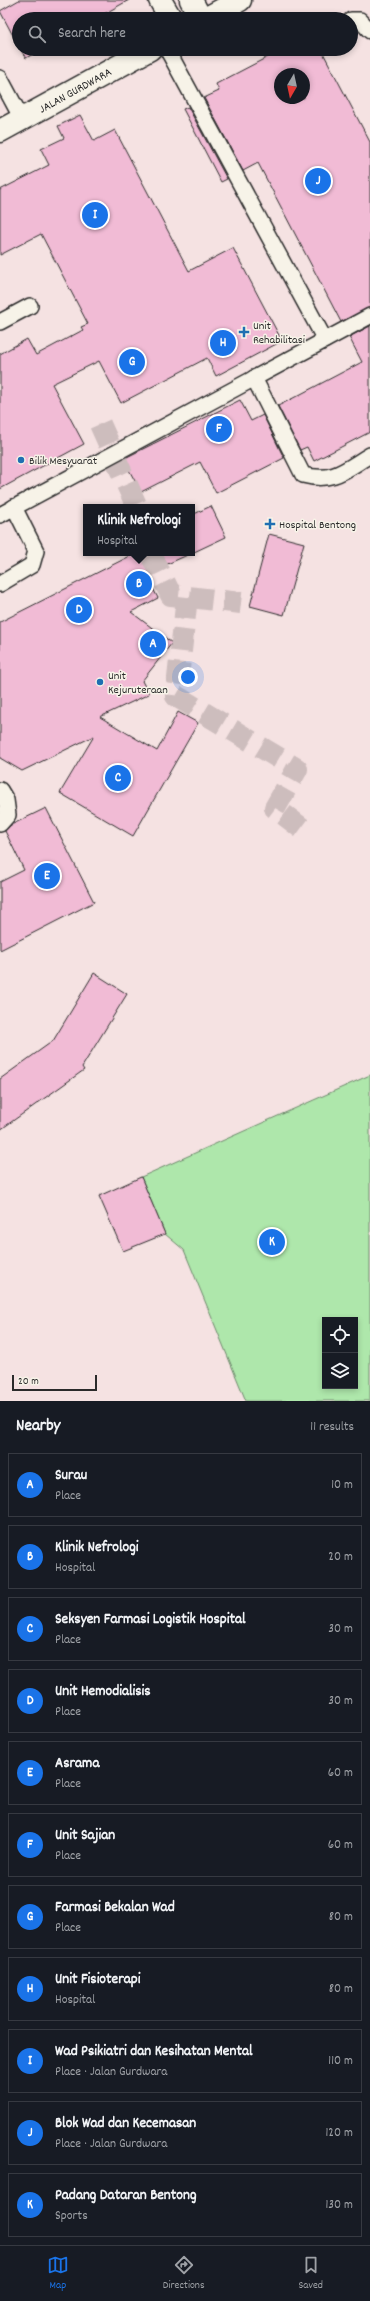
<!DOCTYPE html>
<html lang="en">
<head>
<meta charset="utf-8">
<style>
	body { margin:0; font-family:Dekko,sans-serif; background:#20242c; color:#f1f3f6 }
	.controls { position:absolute; right:12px; bottom:12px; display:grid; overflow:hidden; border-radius:0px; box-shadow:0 2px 6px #0003 }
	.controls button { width:36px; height:36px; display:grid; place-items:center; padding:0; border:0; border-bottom:1px solid #363941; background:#171b24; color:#f1f3f6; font:20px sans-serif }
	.compass { position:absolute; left:274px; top:68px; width:36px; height:36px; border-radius:50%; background:#171b24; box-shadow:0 2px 6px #0003; rotate:189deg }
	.scale { position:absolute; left:12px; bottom:10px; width:85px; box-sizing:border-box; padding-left:4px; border:2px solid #2b2b2b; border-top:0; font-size:11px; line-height:14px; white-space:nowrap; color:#2b2b2b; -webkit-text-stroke:3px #f7f3e8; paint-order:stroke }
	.you { position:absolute; left:188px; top:677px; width:14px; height:14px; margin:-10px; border:3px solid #fff; border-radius:50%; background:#1a73e8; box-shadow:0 0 0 6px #1a73e833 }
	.badge { display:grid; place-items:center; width:26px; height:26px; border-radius:50%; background:#1a73e8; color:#fff; font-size:13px; font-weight:700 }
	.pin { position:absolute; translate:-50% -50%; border:2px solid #fff; box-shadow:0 1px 4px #0006 }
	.popup { position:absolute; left:83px; top:504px; width:112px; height:52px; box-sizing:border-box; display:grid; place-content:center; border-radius:0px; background:#171b24; filter:drop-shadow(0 1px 3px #0005); font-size:13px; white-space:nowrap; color:#9ea1a6 }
	.popup b { font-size:15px; color:#f1f3f6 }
	.popup::after { content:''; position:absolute; left:50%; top:100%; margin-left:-8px; border:8px solid transparent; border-top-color:#171b24 }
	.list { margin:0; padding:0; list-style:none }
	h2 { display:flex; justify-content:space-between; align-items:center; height:52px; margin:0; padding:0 16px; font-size:17px }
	h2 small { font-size:13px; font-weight:400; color:#9ea1a6 }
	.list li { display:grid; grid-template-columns:26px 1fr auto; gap:12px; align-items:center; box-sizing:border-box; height:64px; margin:0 8px 8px; padding:0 8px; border:1px solid #363941; border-radius:0px }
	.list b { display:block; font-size:15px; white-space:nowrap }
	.list p { margin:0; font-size:13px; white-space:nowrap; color:#9ea1a6 }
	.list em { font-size:13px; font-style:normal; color:#9ea1a6 }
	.icon { flex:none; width:22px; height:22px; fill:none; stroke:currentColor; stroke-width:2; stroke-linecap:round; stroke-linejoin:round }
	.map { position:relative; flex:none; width:370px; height:1401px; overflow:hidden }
	.search { position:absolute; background:#171b24; box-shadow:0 2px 6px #0003; left:12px; right:12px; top:12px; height:44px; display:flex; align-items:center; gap:10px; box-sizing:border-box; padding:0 14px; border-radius:22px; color:#9ea1a6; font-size:15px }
	.sheet { height:844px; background:#171b24 }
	nav { display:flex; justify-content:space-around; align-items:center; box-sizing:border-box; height:56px; border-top:1px solid #363941; background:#171b24; font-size:11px; color:#9ea1a6 }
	nav a { display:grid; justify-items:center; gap:2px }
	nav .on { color:#1a73e8 }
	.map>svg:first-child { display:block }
	.green { fill:#aee7ab; stroke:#6c896b; fill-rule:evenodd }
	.building { fill:#f1bbd5; stroke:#2b2b2b; fill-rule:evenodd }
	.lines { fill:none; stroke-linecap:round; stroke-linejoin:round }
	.pedestrian-tunnel { stroke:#cdbdbd; stroke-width:22; stroke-dasharray:22 11; stroke-linecap:butt }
	.service-casing { stroke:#2b2b2b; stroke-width:18 }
	.minor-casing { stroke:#2b2b2b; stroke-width:25 }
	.service { stroke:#f7f3e8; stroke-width:15 }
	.minor { stroke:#f7f3e8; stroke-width:22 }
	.poi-dot { fill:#1f6fb2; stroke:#f7f3e8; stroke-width:1.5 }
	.labels { text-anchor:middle; stroke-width:3; stroke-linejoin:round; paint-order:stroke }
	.street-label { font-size:12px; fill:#2b2b2b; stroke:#f7f3e8 }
	.poi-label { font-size:12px; fill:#2b2b2b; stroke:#f7f3e8; text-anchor:start }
</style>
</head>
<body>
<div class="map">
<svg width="370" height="1401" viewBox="0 0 370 1401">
	<rect width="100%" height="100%" fill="#f5e2e2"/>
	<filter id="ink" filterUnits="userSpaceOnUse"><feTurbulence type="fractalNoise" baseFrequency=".025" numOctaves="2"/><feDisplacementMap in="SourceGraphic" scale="8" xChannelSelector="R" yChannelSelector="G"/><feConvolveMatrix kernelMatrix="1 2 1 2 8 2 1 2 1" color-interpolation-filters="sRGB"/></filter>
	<g filter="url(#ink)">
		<!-- green -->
		<path class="green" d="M370,1075V1401H246L184,1250L165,1234L141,1177ZM325,1320H355V1386H325Z"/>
		<!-- building -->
		<g class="building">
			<path d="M19,0H129L95,19H19V47L0,11Z"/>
			<path d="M20,49H42L26,58Z"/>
			<path d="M283,49H321L370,142V307L341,322L258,163L243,171L204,98L219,91L216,84ZM280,74H304V98H280Z"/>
			<path d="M188,107L227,179L221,182L183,109Z"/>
			<path d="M80,115L94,141L115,130L189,271L233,248L282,341L216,376L207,358L121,403L99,361L52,384L84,444L0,489V354L27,339L36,355L83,330L81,327L88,324L41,234L0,255V190L49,165L41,149L64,138L58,126Z"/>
			<path d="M370,326V432L314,461L307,447L300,450L278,406L362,362L349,337Z"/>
			<path d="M240,400L251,421L263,415L284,458L216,493L200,462L141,492L123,459Z"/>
			<path d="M211,506L226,537L192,553V515Z"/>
			<path d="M269,534L304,543L284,615L250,606Z"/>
			<path d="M136,553H192L145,574L158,598L131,612L172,643L142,681L149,694L100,717L157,751L178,712L198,723L133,836L60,793L94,736L22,771L0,758V622Z"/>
			<path d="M46,808L94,902L0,950V882L24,870L5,831L11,825Z"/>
			<path d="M94,973L127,994L82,1067L84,1070L0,1130V1079L53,1041Z"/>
			<path d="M141,1177L165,1234L123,1251L99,1196Z"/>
		</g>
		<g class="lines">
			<!-- pedestrian-tunnel -->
			<g class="pedestrian-tunnel">
				<path d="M100,424L137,507"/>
				<path d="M150,553L171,595L241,603"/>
				<path d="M187,597L176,696L297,769L275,808L308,833"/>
			</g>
			<!-- service casing -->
			<g class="service-casing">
				<g id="service">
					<path d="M351,20H360L370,31"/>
					<path d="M167,49L325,340"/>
					<path d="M0,78L22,119"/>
					<path d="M0,322L30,306"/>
					<path d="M254,378L303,475C333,483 345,470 370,455"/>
					<path d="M0,515L370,316"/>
					<path d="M0,584L32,565L36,551L14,507"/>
					<path d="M0,790L6,800L8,815L0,824"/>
				</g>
			</g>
			<!-- minor casing -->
			<g class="minor-casing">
				<g id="minor">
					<path d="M160,0L171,19"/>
					<path d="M191,0L201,19"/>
					<path d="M205,19L240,0"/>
					<path d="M0,131L150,49"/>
				</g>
			</g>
			<!-- service -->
			<use href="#service" class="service"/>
			<!-- minor -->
			<use href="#minor" class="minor"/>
		</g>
	</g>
	<!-- markers -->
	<g class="poi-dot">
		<path d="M242 326h4v4h4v4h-4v4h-4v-4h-4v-4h4z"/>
		<circle cx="21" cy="460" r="4"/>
		<path d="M268 518h4v4h4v4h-4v4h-4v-4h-4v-4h4z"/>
		<circle cx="100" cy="682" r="4"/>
	</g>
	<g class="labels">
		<!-- street labels -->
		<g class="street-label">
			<text transform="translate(75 90) rotate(-29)" y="4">JALAN GURDWARA</text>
		</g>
		<!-- poi labels -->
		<g class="poi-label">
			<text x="253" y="329">Unit<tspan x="253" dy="14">Rehabilitasi</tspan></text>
			<text x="29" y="464">Bilik Mesyuarat</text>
			<text x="279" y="528">Hospital Bentong</text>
			<text x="108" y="679">Unit<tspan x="108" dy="14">Kejuruteraan</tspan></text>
		</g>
	</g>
</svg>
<div class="controls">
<button><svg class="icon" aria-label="locate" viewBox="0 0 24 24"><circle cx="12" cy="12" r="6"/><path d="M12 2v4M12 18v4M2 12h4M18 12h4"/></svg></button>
<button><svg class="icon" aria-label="layers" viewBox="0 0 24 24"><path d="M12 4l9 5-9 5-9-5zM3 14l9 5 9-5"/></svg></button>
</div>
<svg class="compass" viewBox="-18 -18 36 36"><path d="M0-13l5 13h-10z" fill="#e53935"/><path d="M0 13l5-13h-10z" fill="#9ea1a6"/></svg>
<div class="scale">20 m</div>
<div class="you"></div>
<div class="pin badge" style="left:153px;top:644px">A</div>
<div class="pin badge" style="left:139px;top:584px">B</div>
<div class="popup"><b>Klinik Nefrologi</b>Hospital</div>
<div class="pin badge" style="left:118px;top:778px">C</div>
<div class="pin badge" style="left:79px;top:610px">D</div>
<div class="pin badge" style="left:47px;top:876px">E</div>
<div class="pin badge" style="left:219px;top:429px">F</div>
<div class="pin badge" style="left:132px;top:362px">G</div>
<div class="pin badge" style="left:223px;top:343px">H</div>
<div class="pin badge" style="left:95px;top:215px">I</div>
<div class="pin badge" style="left:318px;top:181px">J</div>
<div class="pin badge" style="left:272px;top:1242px">K</div>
<div class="search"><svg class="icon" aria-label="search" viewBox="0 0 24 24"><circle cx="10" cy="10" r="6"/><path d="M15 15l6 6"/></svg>Search here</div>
</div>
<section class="sheet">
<h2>Nearby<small>11 results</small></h2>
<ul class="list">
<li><span class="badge">A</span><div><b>Surau</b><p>Place</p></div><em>10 m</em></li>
<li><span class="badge">B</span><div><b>Klinik Nefrologi</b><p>Hospital</p></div><em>20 m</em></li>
<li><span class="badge">C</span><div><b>Seksyen Farmasi Logistik Hospital</b><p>Place</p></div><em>30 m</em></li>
<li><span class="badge">D</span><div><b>Unit Hemodialisis</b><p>Place</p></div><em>30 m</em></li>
<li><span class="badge">E</span><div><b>Asrama</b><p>Place</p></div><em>60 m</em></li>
<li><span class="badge">F</span><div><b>Unit Sajian</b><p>Place</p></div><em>60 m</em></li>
<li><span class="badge">G</span><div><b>Farmasi Bekalan Wad</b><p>Place</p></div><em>80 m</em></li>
<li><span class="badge">H</span><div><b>Unit Fisioterapi</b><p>Hospital</p></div><em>80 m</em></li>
<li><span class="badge">I</span><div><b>Wad Psikiatri dan Kesihatan Mental</b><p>Place · Jalan Gurdwara</p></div><em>110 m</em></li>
<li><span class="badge">J</span><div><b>Blok Wad dan Kecemasan</b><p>Place · Jalan Gurdwara</p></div><em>120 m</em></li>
<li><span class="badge">K</span><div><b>Padang Dataran Bentong</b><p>Sports</p></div><em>130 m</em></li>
</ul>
</section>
<nav>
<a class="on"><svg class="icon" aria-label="map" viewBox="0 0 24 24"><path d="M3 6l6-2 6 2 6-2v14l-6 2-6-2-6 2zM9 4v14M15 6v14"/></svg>Map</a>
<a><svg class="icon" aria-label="directions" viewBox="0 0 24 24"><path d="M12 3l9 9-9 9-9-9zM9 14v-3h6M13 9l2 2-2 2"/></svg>Directions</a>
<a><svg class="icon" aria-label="saved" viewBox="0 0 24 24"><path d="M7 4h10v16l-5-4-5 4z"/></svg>Saved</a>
</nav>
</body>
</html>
